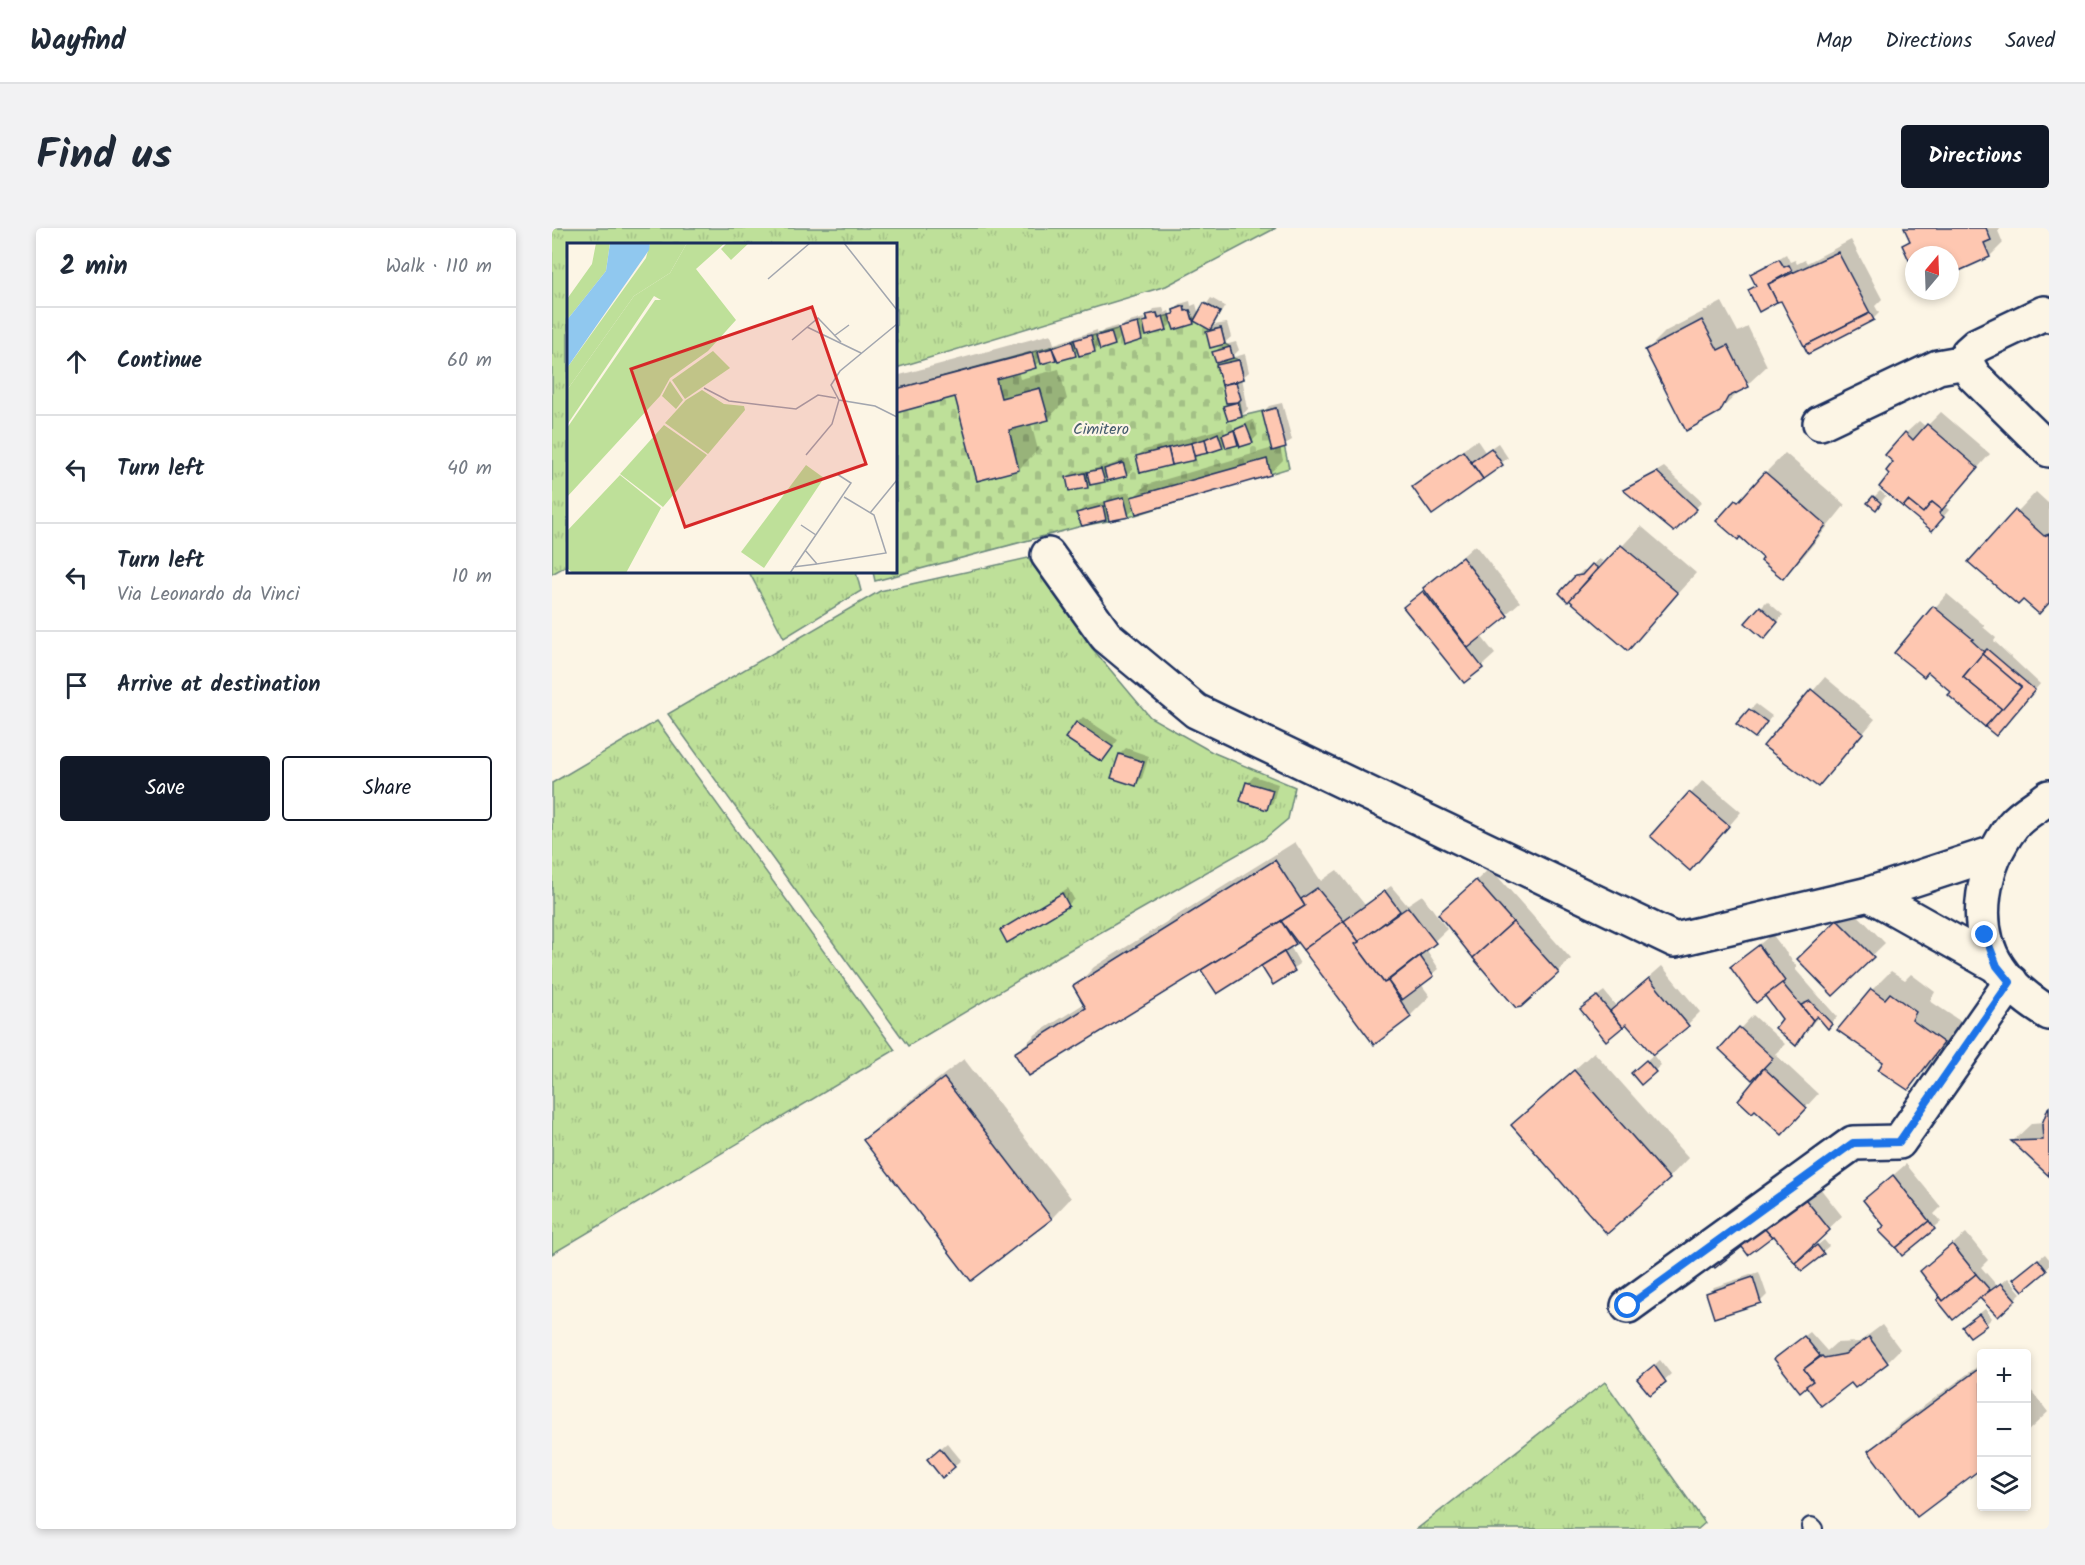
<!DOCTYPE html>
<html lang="en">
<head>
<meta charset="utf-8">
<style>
	body { margin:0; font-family:Kalam,sans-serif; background:#f2f2f3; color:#1f2937 }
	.controls { position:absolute; right:18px; bottom:18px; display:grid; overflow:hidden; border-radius:6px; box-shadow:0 3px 9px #0003 }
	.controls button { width:54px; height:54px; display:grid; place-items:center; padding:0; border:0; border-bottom:2px solid #e0e1e3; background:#fff; color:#1f2937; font:30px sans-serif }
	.compass { position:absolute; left:1353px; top:18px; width:54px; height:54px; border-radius:50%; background:#fff; box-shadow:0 3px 9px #0003; rotate:19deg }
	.stop { position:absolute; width:18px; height:18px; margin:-14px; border:4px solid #1a73e8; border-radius:50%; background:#fff }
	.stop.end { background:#1a73e8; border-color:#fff; box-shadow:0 2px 6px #0008 }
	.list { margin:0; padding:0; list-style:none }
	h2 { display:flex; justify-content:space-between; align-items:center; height:78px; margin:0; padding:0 24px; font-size:26px }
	h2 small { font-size:20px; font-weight:400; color:#747a83 }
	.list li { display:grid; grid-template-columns:39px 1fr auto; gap:18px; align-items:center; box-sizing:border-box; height:108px; padding:0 24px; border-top:2px solid #e0e1e3 }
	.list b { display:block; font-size:22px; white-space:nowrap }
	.list p { margin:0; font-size:20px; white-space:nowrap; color:#747a83 }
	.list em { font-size:20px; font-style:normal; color:#747a83 }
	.actions { display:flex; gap:12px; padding:18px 24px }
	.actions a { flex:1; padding:14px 0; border:2px solid #111827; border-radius:6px; text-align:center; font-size:21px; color:#111827 }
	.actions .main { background:#111827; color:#fff }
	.icon { flex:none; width:33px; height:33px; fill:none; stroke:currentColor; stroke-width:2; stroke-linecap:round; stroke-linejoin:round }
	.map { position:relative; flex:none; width:1497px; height:1301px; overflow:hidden; border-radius:6px }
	header { display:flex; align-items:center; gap:36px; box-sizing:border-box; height:84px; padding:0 30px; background:#fff; border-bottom:2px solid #e0e1e3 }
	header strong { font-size:28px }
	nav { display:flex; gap:33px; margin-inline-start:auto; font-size:21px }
	.intro { display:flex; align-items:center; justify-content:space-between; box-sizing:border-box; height:144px; padding:0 36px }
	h1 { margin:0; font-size:42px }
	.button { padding:15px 27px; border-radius:6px; background:#111827; color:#fff; font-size:21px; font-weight:700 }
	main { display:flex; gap:36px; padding:0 36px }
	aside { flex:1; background:#fff; border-radius:6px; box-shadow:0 3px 9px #0003 }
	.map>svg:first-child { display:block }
	.grass { fill:url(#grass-tufts); stroke:#6c887c; stroke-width:1.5 }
	.cemetery { fill:url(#cemetery-stones); stroke:#6c887c; stroke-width:1.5 }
	.shadow { fill:#0003 }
	.building { fill:#fec7b1; stroke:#1b2f5e; stroke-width:1.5 }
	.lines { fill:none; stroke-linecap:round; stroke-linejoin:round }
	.lane-casing { stroke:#1b2f5e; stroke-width:22 }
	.street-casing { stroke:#1b2f5e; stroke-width:38 }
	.lane { stroke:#fcf5e5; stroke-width:18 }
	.street { stroke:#fcf5e5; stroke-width:33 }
	.route { stroke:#1a73e8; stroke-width:8 }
	.labels { text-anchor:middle; stroke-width:4.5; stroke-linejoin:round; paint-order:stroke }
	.park-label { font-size:16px; fill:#445b6d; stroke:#fcf5e5 }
	.inset-road { fill:none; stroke:#a2a6af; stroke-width:1.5 }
	.view { fill:#d62828; fill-opacity:0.15; stroke:#d62828; stroke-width:3 }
	.inset-edge { fill:none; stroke:#1b2f5e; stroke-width:3 }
</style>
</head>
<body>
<header>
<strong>Wayfind</strong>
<nav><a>Map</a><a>Directions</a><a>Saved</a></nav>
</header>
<div class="intro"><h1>Find us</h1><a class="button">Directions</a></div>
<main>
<aside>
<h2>2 min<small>Walk · 110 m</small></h2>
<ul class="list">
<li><svg class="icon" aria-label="ahead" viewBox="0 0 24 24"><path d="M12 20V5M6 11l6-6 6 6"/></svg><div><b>Continue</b></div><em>60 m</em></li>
<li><svg class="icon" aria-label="left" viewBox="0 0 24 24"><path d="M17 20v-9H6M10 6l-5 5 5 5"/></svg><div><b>Turn left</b></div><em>40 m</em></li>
<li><svg class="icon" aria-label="left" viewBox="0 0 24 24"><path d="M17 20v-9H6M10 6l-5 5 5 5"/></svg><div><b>Turn left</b><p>Via Leonardo da Vinci</p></div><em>10 m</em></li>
<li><svg class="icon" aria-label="arrive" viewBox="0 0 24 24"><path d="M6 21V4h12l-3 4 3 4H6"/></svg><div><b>Arrive at destination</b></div></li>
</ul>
<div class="actions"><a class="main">Save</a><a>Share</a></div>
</aside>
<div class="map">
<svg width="1497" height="1301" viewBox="0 0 1497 1301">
	<defs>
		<pattern id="grass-tufts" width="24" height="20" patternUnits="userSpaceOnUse" patternTransform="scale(1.5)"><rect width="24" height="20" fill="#bee099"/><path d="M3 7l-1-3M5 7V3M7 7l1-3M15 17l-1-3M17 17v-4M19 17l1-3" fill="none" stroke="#a3c086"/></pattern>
		<pattern id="cemetery-stones" width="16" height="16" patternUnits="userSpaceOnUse" patternTransform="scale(1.5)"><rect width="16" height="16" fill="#bee099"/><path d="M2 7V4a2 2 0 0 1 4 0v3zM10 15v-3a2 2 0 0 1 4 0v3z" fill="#a3c086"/></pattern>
	</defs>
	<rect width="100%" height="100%" fill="#fcf5e5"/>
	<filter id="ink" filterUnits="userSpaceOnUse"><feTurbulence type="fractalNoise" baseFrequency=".0167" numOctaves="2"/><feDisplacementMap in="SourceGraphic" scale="12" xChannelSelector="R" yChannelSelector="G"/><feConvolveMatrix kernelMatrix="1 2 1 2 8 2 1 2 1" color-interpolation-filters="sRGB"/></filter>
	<g filter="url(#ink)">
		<!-- grass -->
		<g class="grass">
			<path d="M0,0H724L614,58L344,140V16H16V337L0,346Z"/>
			<path d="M476,330L540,420L598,489L660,524L743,559L736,591L711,612L507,728L356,818L116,486L328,363Z"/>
			<path d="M197,344H304L309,363L232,410Z"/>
			<path d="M105,493L343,822L0,1026V555Z"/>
			<path d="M1053,1154L1153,1295L1146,1301H865Z"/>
		</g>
		<!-- cemetery -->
		<path class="cemetery" d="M652,75L668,84L658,102L669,100L673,116L678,119L681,130L687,132L692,151L684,154L690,188L724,180L737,240L577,289L530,298L323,353L321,344H344V161L595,93L594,87L605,85L607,90L622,86L621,82L632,78L633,83L638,82L642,92Z"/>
		<!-- shadow -->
		<g class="shadow">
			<path d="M1353,0H1449L1446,3L1451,15L1438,28L1398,46V27H1362V39L1352,17L1358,11Z"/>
			<path d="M1299,12L1330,71L1323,78L1327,85L1321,91L1198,63L1205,56L1200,47L1234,26L1238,34L1243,32L1245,36L1253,32L1255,35Z"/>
			<path d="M659,70L673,78L662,97L675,95L679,109L669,118L684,114L687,122L679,130L693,126L697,144L690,150L696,181L690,187L677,191L666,138L674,130L662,125L672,115L656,105L659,101L644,93L642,95L621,94L614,101L594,106L589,111L570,108L563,116L549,120L548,117L542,123H527L523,126L506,128L466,143L468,151L507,141L515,171L496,191L479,195L486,222L467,241L404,167L344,183V148L499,106L502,116L545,102L546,108L552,102L565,98L566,102L574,95L592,90L593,94L602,81L611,80L613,85L617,83L619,88L628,76L638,73L639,78L644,76L647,87Z"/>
			<path d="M1170,74L1186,104L1196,99L1215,138L1167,183L1095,122L1114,103Z"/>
			<path d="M730,175L740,212L728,219L731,232L718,245L584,280L576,287H557L554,291L531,296L526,285L532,279L555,273L560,268L578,264L580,271L594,257L721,220L711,184L717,178Z"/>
			<path d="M1389,184L1438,226L1392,278L1397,282L1386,295L1339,246L1354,205L1367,193L1374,199Z"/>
			<path d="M701,192L706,207L700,213L675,219L674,215L670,219L648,225L642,231L586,228L592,222L672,200L673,205Z"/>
			<path d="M925,212L933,224L946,215L956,230L880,285L862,260L875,247Z"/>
			<path d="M1233,225L1293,277L1250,330L1231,349L1213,330L1167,292Z"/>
			<path d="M577,230L581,241L574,247L555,249L535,259L516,249L522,243L539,242L555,236L556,238Z"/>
			<path d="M1112,239L1150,274L1121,302L1074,262Z"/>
			<path d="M1328,263L1334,268L1324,280L1322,269Z"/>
			<path d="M1484,264L1497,276V375L1471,370L1418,334Z"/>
			<path d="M1089,298L1144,345L1076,421L1009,365L1031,342H1037L1047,331L1051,333L1027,360L1029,362Z"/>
			<path d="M923,317L968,374L929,408L943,426L913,453L853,380Z"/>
			<path d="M1395,366L1433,398L1431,399L1444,410L1442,413L1488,456L1450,500L1377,442L1344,424Z"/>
			<path d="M1215,373L1231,387L1218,403L1209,379Z"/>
			<path d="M1273,449L1323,491L1279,544L1214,518Z"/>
			<path d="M1204,476L1220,488L1209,502L1198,482Z"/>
			<path d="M531,489L566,512L550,533L525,495Z"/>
			<path d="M574,520L597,528L590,550L584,556L561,549L568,526Z"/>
			<path d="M702,548L726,556L721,574L715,580L696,555Z"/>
			<path d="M1151,552L1189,584L1151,628L1101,608Z"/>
			<path d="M743,614L769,653L785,642L813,677L839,658L855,677L870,667L895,701L874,721L887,741L869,756L878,768L858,788L822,815L747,713L738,718L748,736L721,755L709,736L650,739L464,825L484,806L533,775L523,759L542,739Z"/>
			<path d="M938,640L1019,731L1006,744L901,674Z"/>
			<path d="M516,660L522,671L516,677L450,702Z"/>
			<path d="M1299,680L1333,715L1281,766L1247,731Z"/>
			<path d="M1220,706L1245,739L1243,741L1285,789L1276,799L1267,788L1243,816L1232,791L1213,765L1180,739Z"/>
			<path d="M1110,738L1148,784L1136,796L1075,794L1054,811L1036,775L1052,763L1064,778Z"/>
			<path d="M1339,743L1353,752L1359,746L1383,764L1378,773L1411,795L1375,840L1356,860L1333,834L1320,762Z"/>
			<path d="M1201,787L1233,816L1223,826L1266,866L1242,892L1169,821Z"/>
			<path d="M1042,824L1136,930L1117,950L961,897Z"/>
			<path d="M1101,827L1109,837L1089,855L1087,839Z"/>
			<path d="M412,831L519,970L500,990L420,1050L313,912L332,893Z"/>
			<path d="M1497,882V946L1461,913L1480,895L1492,894Z"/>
			<path d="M1354,936L1389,979L1382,986L1389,994L1350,1026L1334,998L1313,972Z"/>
			<path d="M1264,955L1290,988L1249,1027L1251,1029L1272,1012L1277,1018L1250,1041L1223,1006Z"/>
			<path d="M1414,1005L1436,1032L1429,1039L1446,1059L1456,1050L1469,1065L1446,1087L1429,1068L1390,1069L1370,1043Z"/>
			<path d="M1493,1026L1497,1031V1039L1471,1060L1469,1045Z"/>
			<path d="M1207,1044L1215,1067L1209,1073L1163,1088L1155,1066L1162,1059Z"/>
			<path d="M1433,1081L1440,1090L1434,1096L1418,1093Z"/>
			<path d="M1330,1097L1348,1121L1335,1134L1299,1153L1254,1156L1230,1125L1258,1104L1275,1123L1284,1115L1307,1114Z"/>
			<path d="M1448,1121L1452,1126H1442Z"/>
			<path d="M1108,1132L1119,1146L1098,1165L1087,1151Z"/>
			<path d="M1430,1135V1239L1318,1224L1337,1204Z"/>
			<path d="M1474,1156L1496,1184L1474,1205Z"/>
			<path d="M395,1215L409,1232L390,1248L383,1225Z"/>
		</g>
		<!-- building -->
		<g class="building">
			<path d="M1352,0H1434L1439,12L1432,15L1438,29L1398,47V27H1362V43L1350,17L1358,13Z"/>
			<path d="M1286,24L1318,85L1252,118L1229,73L1225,74L1216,56Z"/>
			<path d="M1227,31L1232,39L1237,37L1240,43L1216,56L1225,74L1207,84L1196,62L1204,58L1198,46Z"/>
			<path d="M652,75L668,84L658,102L642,93Z"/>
			<path d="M632,78L633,83L638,82L642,96L622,102L617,87L622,86L621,82Z"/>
			<path d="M605,85L606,90L611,88L615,102L594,108L591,94L596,93L594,87Z"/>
			<path d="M1318,85L1322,92L1256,126L1252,118Z"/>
			<path d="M1150,92L1166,122L1176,117L1197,159L1176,169L1168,184L1134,203L1093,122Z"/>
			<path d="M586,95L590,112L571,118L566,100Z"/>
			<path d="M669,100L673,116L658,120L654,104Z"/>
			<path d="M559,104L563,117L548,122L544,108Z"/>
			<path d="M539,107L543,124L527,128L522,112Z"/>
			<path d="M520,113L524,128L506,133L500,120Z"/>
			<path d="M678,119L681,130L664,135L660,124Z"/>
			<path d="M500,120L504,132L489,136L486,124Z"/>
			<path d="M480,125L484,140L444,151L449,170L488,160L497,192L457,202L467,242L425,253L403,169L344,185V161Z"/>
			<path d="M687,132L692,151L670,157L664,137Z"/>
			<path d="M684,154L689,171L686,174L674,175L670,157Z"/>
			<path d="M686,174L690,189L676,193L671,178Z"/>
			<path d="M724,180L734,219L720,223L710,184Z"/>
			<path d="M1375,196L1426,240L1390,282L1380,274L1371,285L1356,273L1351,279L1327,259L1337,246L1334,243L1341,234L1333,227L1353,204L1361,212Z"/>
			<path d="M694,197L701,215L688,219L682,202Z"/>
			<path d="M682,202L686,217L674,220L670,207Z"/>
			<path d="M666,205L671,220L656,225L653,211Z"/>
			<path d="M653,211L656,225L642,228L639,215Z"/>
			<path d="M639,215L643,232L620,237L616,220Z"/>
			<path d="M616,220L620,237L588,245L584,228Z"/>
			<path d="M939,220L951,237L931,251L919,234Z"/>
			<path d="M911,223L931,251L880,287L860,259Z"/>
			<path d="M715,231L719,247L584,286L579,269Z"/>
			<path d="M571,235L575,248L555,253L552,241Z"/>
			<path d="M549,241L553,254L538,257L535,244Z"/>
			<path d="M1105,244L1145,281L1122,304L1071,262Z"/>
			<path d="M1213,244L1274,297L1231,351L1209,333L1211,330L1188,309L1186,312L1164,293L1183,272L1186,274Z"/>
			<path d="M533,245L536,260L517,263L514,249Z"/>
			<path d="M1321,268L1329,275L1324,282L1315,275Z"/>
			<path d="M572,269L577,289L557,293L553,274Z"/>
			<path d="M1356,273L1371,285L1380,274L1390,282L1387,285L1392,289L1380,303L1351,279Z"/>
			<path d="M551,278L554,292L530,298L524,285Z"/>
			<path d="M1463,282L1492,308L1497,306V375L1487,386L1471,372L1466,377L1416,334Z"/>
			<path d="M1069,317L1126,365L1076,423L1017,372Z"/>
			<path d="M910,329L956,388L916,420L871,360Z"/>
			<path d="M1040,336L1046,340L1016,374L1007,365L1023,348L1030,347Z"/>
			<path d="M871,363L931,440L912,455L851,379Z"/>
			<path d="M1208,378L1226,394L1212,411L1193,395Z"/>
			<path d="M1381,378L1421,411L1419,412L1432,424L1411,449L1450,481L1433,499L1396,467L1399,464L1376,444L1372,449L1342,425Z"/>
			<path d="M1435,421L1483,462L1444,508L1433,499L1469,459L1430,426Z"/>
			<path d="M1430,426L1469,459L1450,481L1411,449Z"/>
			<path d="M1259,461L1311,505L1266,559L1211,518Z"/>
			<path d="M1197,481L1215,494L1203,510L1184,496Z"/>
			<path d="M524,494L561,519L550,534L513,510Z"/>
			<path d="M567,526L592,534L584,558L559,550Z"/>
			<path d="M694,554L721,562L715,582L688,573Z"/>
			<path d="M1137,564L1177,598L1138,643L1098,608Z"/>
			<path d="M723,632L753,678L477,848L462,825L534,780L521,758Z"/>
			<path d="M924,652L961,694L921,730L886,686Z"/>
			<path d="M765,660L792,693L751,722L729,693L753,678L749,671Z"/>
			<path d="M833,663L848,683L807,714L792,693Z"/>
			<path d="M510,665L517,678L455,715L448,702Z"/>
			<path d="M856,679L884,715L832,755L803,716Z"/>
			<path d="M1285,692L1322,729L1281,768L1245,731Z"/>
			<path d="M729,693L744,716L665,766L649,742Z"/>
			<path d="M792,693L807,714L803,716L832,755L836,753L859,789L822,817L751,722Z"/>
			<path d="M961,694L1007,745L969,779L964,780L921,730Z"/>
			<path d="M1207,717L1233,753L1204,775L1178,739Z"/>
			<path d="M732,724L743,743L721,757L709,738Z"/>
			<path d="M868,728L882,748L850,772L836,753Z"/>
			<path d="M1097,750L1137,798L1101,827L1074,796L1071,799L1058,783Z"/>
			<path d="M1230,755L1261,792L1244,818L1223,800L1230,791L1213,768Z"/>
			<path d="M1319,761L1333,771L1338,765L1364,784L1360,792L1392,815L1356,862L1326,842L1331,834L1285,802Z"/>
			<path d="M1045,768L1071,799L1054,813L1028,781Z"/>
			<path d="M1258,773L1280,796L1276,801L1265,788L1261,792L1249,777Z"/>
			<path d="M1187,799L1221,830L1200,852L1167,821Z"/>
			<path d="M1094,832L1104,844L1089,857L1079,845Z"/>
			<path d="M1212,840L1255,880L1230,907L1203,882L1200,885L1186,872Z"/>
			<path d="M1022,842L1118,951L1055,1006L959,897Z"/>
			<path d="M392,850L500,991L419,1053L311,912Z"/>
			<path d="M1496,880L1497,879V948L1459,913L1491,912L1490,896Z"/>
			<path d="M1341,947L1377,993L1344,1020L1327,1003L1332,998L1311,972Z"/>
			<path d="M1250,967L1278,1002L1243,1035L1222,1008L1220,1009L1210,998Z"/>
			<path d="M1377,993L1383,1001L1350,1028L1344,1020Z"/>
			<path d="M1210,998L1220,1009L1196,1027L1190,1019L1163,1040L1158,1032Z"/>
			<path d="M1400,1016L1424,1046L1391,1073L1368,1043Z"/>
			<path d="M1265,1017L1272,1026L1250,1043L1243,1035Z"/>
			<path d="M1486,1031L1495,1043L1471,1063L1461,1051Z"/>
			<path d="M1424,1046L1438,1062L1401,1092L1385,1072L1388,1069L1391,1073Z"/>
			<path d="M1201,1049L1209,1075L1162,1090L1154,1065Z"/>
			<path d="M1449,1055L1464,1072L1446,1089L1428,1070Z"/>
			<path d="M1427,1086L1435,1097L1418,1109L1410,1099Z"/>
			<path d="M1252,1108L1268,1128L1252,1141L1261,1153L1248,1164L1222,1131Z"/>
			<path d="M1317,1109L1336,1135L1303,1160L1299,1155L1269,1178L1254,1158L1261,1153L1252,1141L1270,1128L1272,1130L1293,1126Z"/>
			<path d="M1102,1137L1114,1154L1098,1167L1085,1151Z"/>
			<path d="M1429,1139L1430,1240L1365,1289L1316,1223Z"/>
			<path d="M388,1220L403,1239L390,1250L375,1231Z"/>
		</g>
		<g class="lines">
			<!-- lane casing -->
			<g class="lane-casing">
				<path id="lane" d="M1259,1299L1261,1301"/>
			</g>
			<!-- street casing -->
			<g class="street-casing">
				<g id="street">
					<path d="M1497,87L1492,85L1425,117L1416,125L1414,134L1422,148L1497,222"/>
					<path d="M1268,195L1386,139L1414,134"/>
					<path d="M496,327L554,408L644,483L1123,712L1317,666L1445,738"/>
					<path d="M1497,569C1486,578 1470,586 1461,597C1431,635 1418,697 1446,739C1458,758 1479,774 1497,785"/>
					<path d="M1317,666L1442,625"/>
					<path d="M1076,1078L1301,915L1347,914L1459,754"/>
				</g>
			</g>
			<!-- lane -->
			<use href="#lane" class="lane"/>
			<!-- street -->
			<use href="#street" class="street"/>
		</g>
	</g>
	<g class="lines" filter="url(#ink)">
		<!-- route -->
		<path class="route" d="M1076,1078L1301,915L1347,914L1458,754L1445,738L1433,707"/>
	</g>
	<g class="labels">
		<!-- park labels -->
		<g class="park-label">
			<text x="549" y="206">Cimitero</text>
		</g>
	</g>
	<!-- overview -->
	<g transform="translate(15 15)">
		<rect width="330" height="330" fill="#fcf5e5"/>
		<path d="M120,0H158L129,26L169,77L141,108L103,135L93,153L0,254V185L88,57H94L87,53L0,182V147L67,53L103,30ZM160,0H182L164,17L154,6ZM103,138L116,157L109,166L95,153ZM135,147L157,161L177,163L178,167L141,211L98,180L119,157ZM97,182L140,212L96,264L53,231ZM239,222L257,235L197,325L174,309ZM53,232L94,265L59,330H6L0,325V288Z" fill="#bee099"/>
		<path d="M29,0H43L39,28L0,77V56L25,21ZM83,0H120L103,30L67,53L0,147V125L79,15Z" fill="#bee099"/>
		<path d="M146,108L163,125L118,156L105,137Z" fill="#bee099"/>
		<path d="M43,0H83L82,7L0,125V77L39,28Z" fill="#90c8ef"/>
		<path class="inset-road" d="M277,0L330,67M201,36L243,0M330,81L273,128L264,142L272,157L308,163L330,174M240,84L294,110M267,93L282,82M225,97L251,75L274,99M137,145L162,158L229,166L251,152L269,155M239,212L265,181L272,157M303,270L330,237M234,282L249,292M238,307L250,321L319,310L307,272L277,254M226,324L250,321M223,330L284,240L270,231"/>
		<path class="view" d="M245,64L299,221L118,284L64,126Z"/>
		<rect width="330" height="330" class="inset-edge"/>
	</g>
</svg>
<div class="controls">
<button>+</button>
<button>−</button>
<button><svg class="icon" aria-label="layers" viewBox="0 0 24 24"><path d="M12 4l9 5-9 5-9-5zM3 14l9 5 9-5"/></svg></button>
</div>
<svg class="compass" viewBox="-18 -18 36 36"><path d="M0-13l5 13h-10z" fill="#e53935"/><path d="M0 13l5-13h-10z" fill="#747a83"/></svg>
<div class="stop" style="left:1076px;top:1078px"></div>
<div class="stop end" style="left:1433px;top:707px"></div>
</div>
</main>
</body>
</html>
